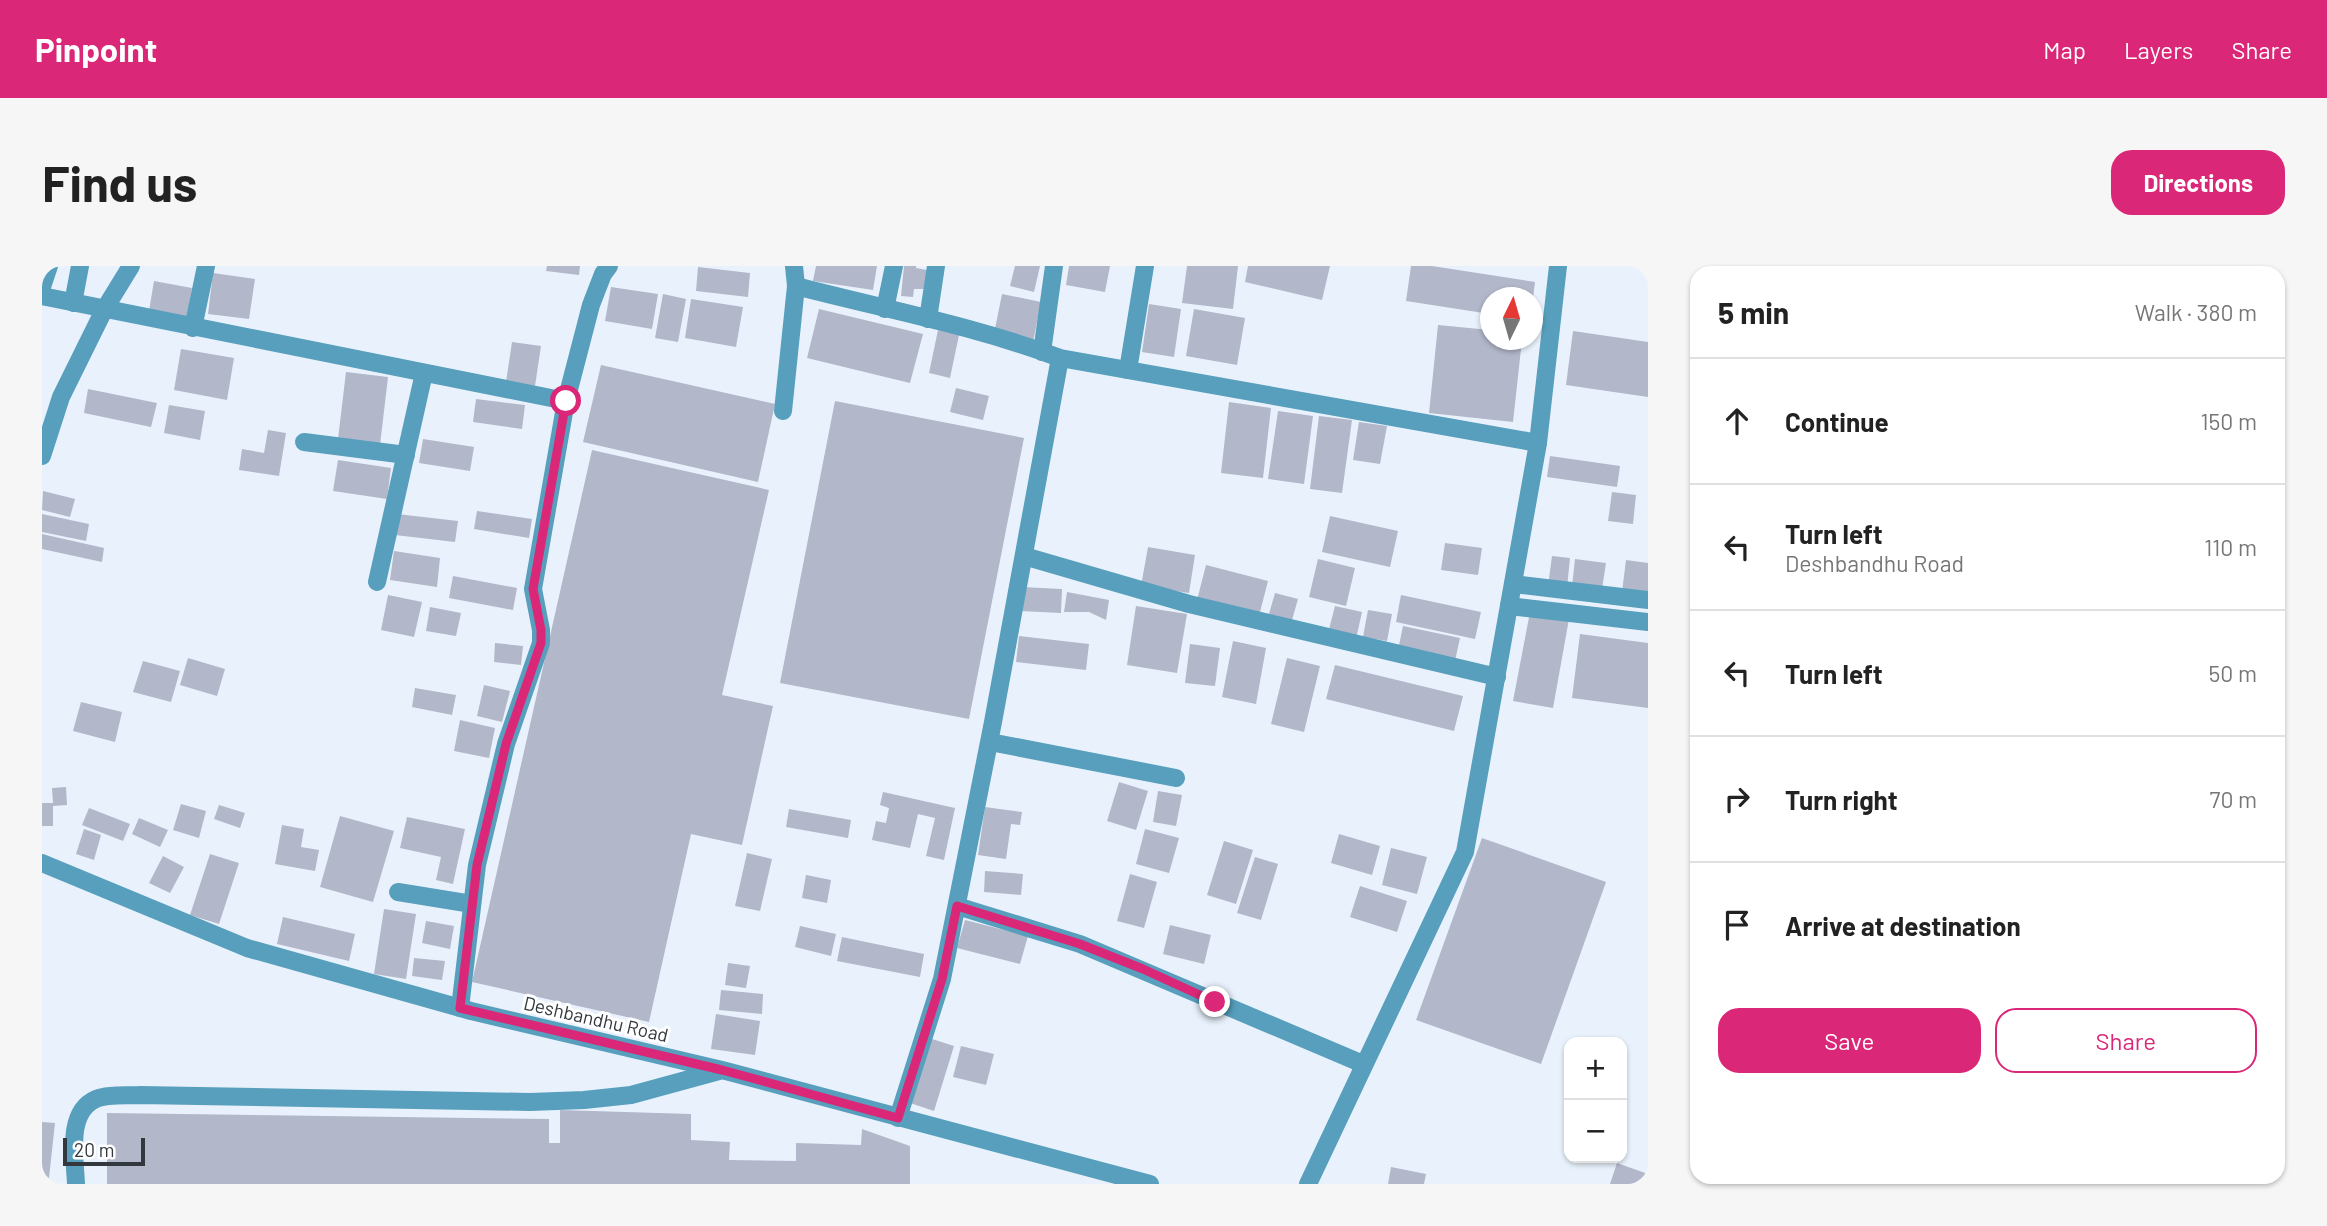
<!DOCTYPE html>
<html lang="en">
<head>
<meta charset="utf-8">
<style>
	body { margin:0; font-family:Barlow,sans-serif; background:#f6f6f6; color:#222 }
	.controls { position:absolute; right:21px; bottom:21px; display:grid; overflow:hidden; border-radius:14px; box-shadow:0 2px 5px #0004 }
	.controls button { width:63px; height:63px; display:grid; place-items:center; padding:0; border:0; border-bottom:2px solid #e0e0e0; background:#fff; color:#222; font:35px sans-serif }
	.compass { position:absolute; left:1438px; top:21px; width:63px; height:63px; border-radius:50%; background:#fff; box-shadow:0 2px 5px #0004; rotate:5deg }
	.scale { position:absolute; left:21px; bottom:18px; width:82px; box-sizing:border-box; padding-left:7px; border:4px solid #32383e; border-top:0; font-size:19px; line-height:24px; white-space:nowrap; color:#32383e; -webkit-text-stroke:5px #fff; paint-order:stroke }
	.stop { position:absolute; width:21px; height:21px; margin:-16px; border:5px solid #db2777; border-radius:50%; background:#fff }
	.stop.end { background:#db2777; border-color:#fff; box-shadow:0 2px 7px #0008 }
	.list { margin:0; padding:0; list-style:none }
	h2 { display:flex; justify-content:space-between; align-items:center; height:91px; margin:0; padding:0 28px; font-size:30px }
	h2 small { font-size:23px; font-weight:400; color:#767676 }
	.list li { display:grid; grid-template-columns:46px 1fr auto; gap:21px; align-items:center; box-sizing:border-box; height:126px; padding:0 28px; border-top:2px solid #e0e0e0 }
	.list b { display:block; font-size:26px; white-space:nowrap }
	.list p { margin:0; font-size:23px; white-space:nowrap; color:#767676 }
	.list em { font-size:23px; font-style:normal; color:#767676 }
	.actions { display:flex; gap:14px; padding:21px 28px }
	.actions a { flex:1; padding:16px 0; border:2px solid #db2777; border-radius:21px; text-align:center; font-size:24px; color:#db2777 }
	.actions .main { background:#db2777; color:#fff }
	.icon { flex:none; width:38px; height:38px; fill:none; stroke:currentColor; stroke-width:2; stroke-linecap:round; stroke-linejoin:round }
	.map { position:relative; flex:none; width:1606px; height:918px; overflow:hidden; border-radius:21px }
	header { display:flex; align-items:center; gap:42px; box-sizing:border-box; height:98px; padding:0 35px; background:#db2777; color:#fff }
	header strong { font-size:33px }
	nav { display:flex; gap:38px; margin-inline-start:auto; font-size:24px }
	.intro { display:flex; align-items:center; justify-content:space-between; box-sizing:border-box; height:168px; padding:0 42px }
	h1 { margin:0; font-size:49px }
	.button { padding:18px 32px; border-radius:21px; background:#db2777; color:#fff; font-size:24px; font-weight:700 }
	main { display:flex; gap:42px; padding:0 42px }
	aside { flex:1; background:#fff; border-radius:21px; box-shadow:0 2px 5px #0004 }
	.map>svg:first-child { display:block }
	.building { fill:#b2b7ca }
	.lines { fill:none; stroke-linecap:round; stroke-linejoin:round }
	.minor { stroke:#579fbc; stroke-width:18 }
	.route { stroke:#db2777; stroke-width:9 }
	.labels { text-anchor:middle; stroke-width:6; stroke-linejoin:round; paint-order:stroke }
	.street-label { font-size:19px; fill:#32383e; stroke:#fff }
</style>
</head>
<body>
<header>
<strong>Pinpoint</strong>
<nav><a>Map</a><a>Layers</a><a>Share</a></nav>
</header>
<div class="intro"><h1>Find us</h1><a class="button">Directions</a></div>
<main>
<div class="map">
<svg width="1606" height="918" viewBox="0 0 1606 918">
	<rect width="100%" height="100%" fill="#e9f2fc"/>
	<!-- building -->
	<g class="building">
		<path d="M505,0H538L537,9L504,5Z"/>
		<path d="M774,0H835L831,24L771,15Z"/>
		<path d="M862,0H874V2L885,4L882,23H872L871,31L859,30Z"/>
		<path d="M973,0H998L992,26L968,20Z"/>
		<path d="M1027,0H1068L1063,26L1024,19Z"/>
		<path d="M1145,0H1196L1191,43L1140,37Z"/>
		<path d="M1206,0H1288L1280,34L1203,16Z"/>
		<path d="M1369,0H1390L1493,16L1491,32H1448V48L1364,35Z"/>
		<path d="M656,1L708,7L706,31L654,25Z"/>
		<path d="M171,7L213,13L207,53L166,48Z"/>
		<path d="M112,15L150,22L144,57L106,51Z"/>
		<path d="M569,21L616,28L610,63L563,55Z"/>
		<path d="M621,28L644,33L636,76L613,72Z"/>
		<path d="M960,28L999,36L991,76L952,68Z"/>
		<path d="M649,33L701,41L694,81L643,72Z"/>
		<path d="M1107,38L1139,43L1132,91L1100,86Z"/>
		<path d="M777,43L881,68L868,117L765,92Z"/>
		<path d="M1152,43L1203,52L1195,99L1144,90Z"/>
		<path d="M1396,59L1448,64V74H1480L1471,156L1387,147Z"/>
		<path d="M896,64L917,69L908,112L887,107Z"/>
		<path d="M1531,65L1606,76V131L1524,119Z"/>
		<path d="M470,76L499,80L493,120L464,116Z"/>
		<path d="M139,83L192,92L185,134L132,124Z"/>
		<path d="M559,99L733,138L716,216L541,176Z"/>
		<path d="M304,106L346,111L338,179L296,173Z"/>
		<path d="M914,122L947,130L941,154L908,146Z"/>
		<path d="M46,123L115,137L109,161L42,147Z"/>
		<path d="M434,133L483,139L480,163L431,156Z"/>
		<path d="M793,135L982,172L927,453L738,417Z"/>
		<path d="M1187,136L1229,142L1221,212L1179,207Z"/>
		<path d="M127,139L163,145L158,174L122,167Z"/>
		<path d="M1236,145L1271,150L1262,218L1226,213Z"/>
		<path d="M1277,150L1310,154L1300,227L1268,223Z"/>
		<path d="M1317,156L1345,160L1338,198L1311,194Z"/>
		<path d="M226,164L244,167L237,210L197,204L200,183L222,187Z"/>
		<path d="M381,173L432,181L428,205L377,197Z"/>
		<path d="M550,184L727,224L680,429L731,440L700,579L649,568L607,756L430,716Z"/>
		<path d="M1508,190L1578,200L1575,221L1505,211Z"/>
		<path d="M296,194L349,202L345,233L291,225Z"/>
		<path d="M1,225L33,233L28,251L0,244Z"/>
		<path d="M1570,226L1594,229L1591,258L1566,255Z"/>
		<path d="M435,245L490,253L487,272L432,263Z"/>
		<path d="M0,248L47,258L44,275L0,266Z"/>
		<path d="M355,248L416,255L413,276L353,269Z"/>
		<path d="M1288,250L1356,265L1348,301L1280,286Z"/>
		<path d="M0,268L62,282L60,296L0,283Z"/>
		<path d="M1403,277L1440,282L1436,309L1399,304Z"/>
		<path d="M1106,281L1153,289L1147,327L1099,320Z"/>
		<path d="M352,285L398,292L395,321L348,314Z"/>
		<path d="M1510,290L1528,292L1525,322L1506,320Z"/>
		<path d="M1276,293L1313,302L1304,340L1267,331Z"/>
		<path d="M1533,293L1564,297L1560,323L1530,320Z"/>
		<path d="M1584,294L1606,297V328L1580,326Z"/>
		<path d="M1164,299L1226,315L1217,350L1155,334Z"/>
		<path d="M411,310L475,322L471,344L407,332Z"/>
		<path d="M980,321L1020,323L1019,347L978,345Z"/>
		<path d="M1025,326L1067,334L1064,354L1047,346H1022Z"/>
		<path d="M1233,327L1256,333L1250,354L1227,348Z"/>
		<path d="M346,329L380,336L372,371L339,364Z"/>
		<path d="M1359,329L1439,346L1433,373L1354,356Z"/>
		<path d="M1094,340L1145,348L1135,407L1085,399Z"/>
		<path d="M1293,340L1320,346L1314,373L1286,367Z"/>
		<path d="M388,341L419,347L414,370L384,365Z"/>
		<path d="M1326,344L1350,348L1345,375L1321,371Z"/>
		<path d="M1488,346L1527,353L1511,442L1471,435Z"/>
		<path d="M1361,360L1418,372L1413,395L1356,384Z"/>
		<path d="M1538,368L1606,377V442L1530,432Z"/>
		<path d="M977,370L1047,378L1044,404L974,396Z"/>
		<path d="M1191,375L1224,382L1214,438L1180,431Z"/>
		<path d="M453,377L481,380L479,399L452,396Z"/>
		<path d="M1148,378L1178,382L1173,420L1143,417Z"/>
		<path d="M146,392L183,403L175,430L138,419Z"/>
		<path d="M1245,392L1278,400L1262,466L1229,458Z"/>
		<path d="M101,395L138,405L129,436L91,426Z"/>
		<path d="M1293,399L1421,430L1412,465L1284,433Z"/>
		<path d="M442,419L468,425L460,456L435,450Z"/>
		<path d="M373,422L414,429L410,449L370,441Z"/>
		<path d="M39,436L80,446L73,476L31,465Z"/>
		<path d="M418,454L453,462L447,492L412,485Z"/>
		<path d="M1077,516L1106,525L1094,564L1065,555Z"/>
		<path d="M24,521L25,539L11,540V560H0V537H11L10,522Z"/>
		<path d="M1116,525L1140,529L1134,560L1111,556Z"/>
		<path d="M841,526L913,542L902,594L884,590L893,552L876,548L868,582L830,574L834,555L844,557L847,542L838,539Z"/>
		<path d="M139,538L164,545L157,572L131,564Z"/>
		<path d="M177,539L203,547L198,562L172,553Z"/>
		<path d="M943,541L980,546L978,559L969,558L964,593L936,589Z"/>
		<path d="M47,542L88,558L81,575L40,559Z"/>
		<path d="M747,543L809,554L806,572L744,561Z"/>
		<path d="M298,550L352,565L331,636L278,621Z"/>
		<path d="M365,551L423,563L411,618L394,614L399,591L358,582Z"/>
		<path d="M97,552L126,564L118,581L90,568Z"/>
		<path d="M240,559L262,563L259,581L277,584L273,605L233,598Z"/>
		<path d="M42,563L59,569L52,594L34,588Z"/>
		<path d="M1103,563L1137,572L1127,607L1094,598Z"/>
		<path d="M1297,568L1338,580L1330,609L1289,597Z"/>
		<path d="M1440,572L1564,616L1499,798L1374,754Z"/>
		<path d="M1182,575L1211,584L1194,638L1165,629Z"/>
		<path d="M1349,582L1385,591L1375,628L1340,619Z"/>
		<path d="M705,587L730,593L718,645L693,640Z"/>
		<path d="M168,588L197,597L177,658L148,649Z"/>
		<path d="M121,590L142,601L128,627L107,617Z"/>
		<path d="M1213,591L1236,598L1219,654L1195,647Z"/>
		<path d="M943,605L981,608L979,629L942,626Z"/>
		<path d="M1088,608L1115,616L1102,662L1075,655Z"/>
		<path d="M764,609L789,614L785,637L760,632Z"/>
		<path d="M1318,620L1365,635L1355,666L1308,651Z"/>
		<path d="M342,643L374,648L364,713L332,708Z"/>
		<path d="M241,651L313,668L307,695L235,678Z"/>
		<path d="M923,654L986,670L978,698L915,682Z"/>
		<path d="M384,655L412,660L408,683L380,677Z"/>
		<path d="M1128,659L1169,669L1162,698L1121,688Z"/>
		<path d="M758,660L794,668L789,690L753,681Z"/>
		<path d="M800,671L882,688L878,711L795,695Z"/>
		<path d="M372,692L403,695L400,714L370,710Z"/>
		<path d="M686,697L708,700L704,722L683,719Z"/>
		<path d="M679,724L721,728L720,748L677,744Z"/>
		<path d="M674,748L718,755L713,789L669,783Z"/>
		<path d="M887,772L912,780L892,845L868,837Z"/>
		<path d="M919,780L952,788L944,819L911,811Z"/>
		<path d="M518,844L649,848V874L688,876L687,894L754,895V877L819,879L820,863L868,880V918H65V847L507,853V877H518Z"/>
		<path d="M0,856L13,857L7,912L0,911Z"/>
		<path d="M1575,897L1606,908V918H1568Z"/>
		<path d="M1349,901L1384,908L1382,918H1346Z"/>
	</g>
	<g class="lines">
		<!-- minor -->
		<g class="minor">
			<path d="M754,20C842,43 933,60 1018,92L1496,177"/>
			<path d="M0,21L7,0"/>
			<path d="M0,30L524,135"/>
			<path d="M31,37L38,0"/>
			<path d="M843,43L852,0"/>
			<path d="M886,53L894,0"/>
			<path d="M151,62L164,0"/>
			<path d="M1000,86L1012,0"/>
			<path d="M1086,104L1103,0"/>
			<path d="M741,145L754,20L752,0"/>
			<path d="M262,176L364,189"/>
			<path d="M0,190L19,131L62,44L89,0"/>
			<path d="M982,290L1147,338L1455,411"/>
			<path d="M335,316L382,107"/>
			<path d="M1471,318L1606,334"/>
			<path d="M1467,340L1606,356"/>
			<path d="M948,476L1134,512"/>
			<path d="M0,597L205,682L429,745L680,804L1108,918"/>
			<path d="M356,626L430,638"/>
			<path d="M915,640L1038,678L1321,798"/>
			<path d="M418,742L435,599L464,478L499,377V364L491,323L524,135L549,39L561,8L567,0"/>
			<path d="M856,852L900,713L951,456L1018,92"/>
			<path d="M34,918C33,892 24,846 54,833C65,828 85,830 98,829L488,836L542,834L589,829L677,805"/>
			<path d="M1266,918L1423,586L1496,177L1516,0"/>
		</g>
	</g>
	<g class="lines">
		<!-- route -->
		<path class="route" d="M524,135L491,323L499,364V377L464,478L435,599L418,742L680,804L856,852L900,713L915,640L1038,678L1101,703L1173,736"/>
	</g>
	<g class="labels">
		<!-- street labels -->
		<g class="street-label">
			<text transform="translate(554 753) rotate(13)" y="7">Deshbandhu Road</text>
		</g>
	</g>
</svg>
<div class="controls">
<button>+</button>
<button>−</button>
</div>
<svg class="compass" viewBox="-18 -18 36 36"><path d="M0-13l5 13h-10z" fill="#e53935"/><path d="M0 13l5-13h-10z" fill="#767676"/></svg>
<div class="scale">20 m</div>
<div class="stop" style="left:524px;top:135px"></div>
<div class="stop end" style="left:1173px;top:736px"></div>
</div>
<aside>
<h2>5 min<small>Walk · 380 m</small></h2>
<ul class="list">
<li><svg class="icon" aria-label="ahead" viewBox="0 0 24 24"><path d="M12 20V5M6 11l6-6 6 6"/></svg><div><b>Continue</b></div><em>150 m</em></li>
<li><svg class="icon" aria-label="left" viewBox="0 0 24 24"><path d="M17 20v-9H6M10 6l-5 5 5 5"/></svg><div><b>Turn left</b><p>Deshbandhu Road</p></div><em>110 m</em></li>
<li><svg class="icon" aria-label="left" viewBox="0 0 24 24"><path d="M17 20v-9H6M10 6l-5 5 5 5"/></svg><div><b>Turn left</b></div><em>50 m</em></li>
<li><svg class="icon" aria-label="right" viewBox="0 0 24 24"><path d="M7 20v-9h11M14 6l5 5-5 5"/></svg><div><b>Turn right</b></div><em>70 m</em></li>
<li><svg class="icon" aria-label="arrive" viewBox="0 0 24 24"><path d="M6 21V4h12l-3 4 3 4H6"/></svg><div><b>Arrive at destination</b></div></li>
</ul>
<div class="actions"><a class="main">Save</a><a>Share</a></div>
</aside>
</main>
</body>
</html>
